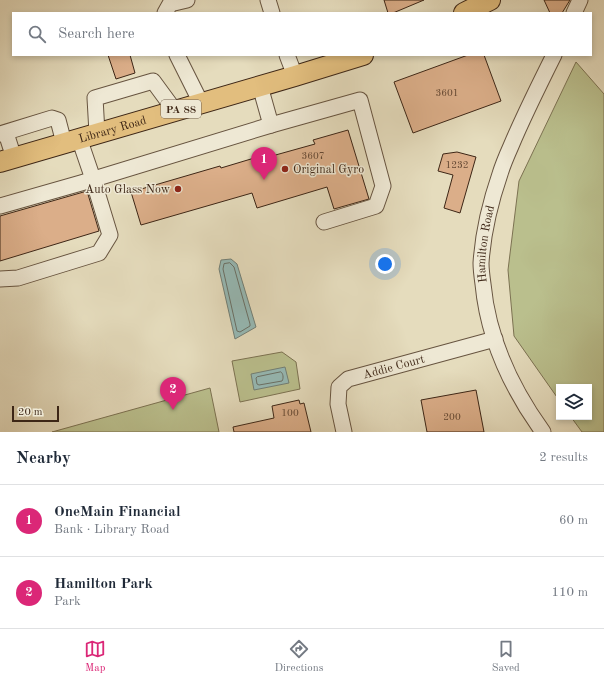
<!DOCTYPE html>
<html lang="en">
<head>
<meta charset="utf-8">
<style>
	body { margin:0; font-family:"Old Standard TT",serif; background:#f6f6f7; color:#1f2937 }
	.controls { position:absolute; right:12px; bottom:12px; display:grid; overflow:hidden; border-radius:0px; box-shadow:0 2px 6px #0003 }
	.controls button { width:36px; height:36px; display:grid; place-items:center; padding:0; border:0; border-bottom:1px solid #e0e1e3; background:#fff; color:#1f2937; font:20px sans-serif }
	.scale { position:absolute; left:12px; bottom:10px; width:47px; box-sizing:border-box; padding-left:4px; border:2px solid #3d2616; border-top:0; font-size:11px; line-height:14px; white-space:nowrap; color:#3d2616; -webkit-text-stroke:3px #eee8d4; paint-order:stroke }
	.you { position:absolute; left:385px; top:264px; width:14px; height:14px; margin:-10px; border:3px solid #fff; border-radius:50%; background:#1a73e8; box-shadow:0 0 0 6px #1a73e833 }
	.badge { display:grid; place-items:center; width:26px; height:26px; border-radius:50%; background:#db2777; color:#fff; font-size:13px; font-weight:700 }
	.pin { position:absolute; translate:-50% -33px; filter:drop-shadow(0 1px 2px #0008) }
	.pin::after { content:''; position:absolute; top:21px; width:14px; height:12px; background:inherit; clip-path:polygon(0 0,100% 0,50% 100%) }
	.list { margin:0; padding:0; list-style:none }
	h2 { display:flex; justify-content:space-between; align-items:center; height:52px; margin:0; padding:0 16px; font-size:17px }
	h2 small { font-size:13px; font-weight:400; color:#747a83 }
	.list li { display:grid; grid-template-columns:26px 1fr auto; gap:12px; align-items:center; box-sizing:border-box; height:72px; padding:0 16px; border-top:1px solid #e0e1e3 }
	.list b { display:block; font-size:15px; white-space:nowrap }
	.list p { margin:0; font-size:13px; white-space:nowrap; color:#747a83 }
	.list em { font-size:13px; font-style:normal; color:#747a83 }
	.icon { flex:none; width:22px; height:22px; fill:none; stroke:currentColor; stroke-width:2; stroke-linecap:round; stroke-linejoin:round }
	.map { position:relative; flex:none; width:604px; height:432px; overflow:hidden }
	.search { position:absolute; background:#fff; box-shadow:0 2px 6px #0003; left:12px; right:12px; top:12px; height:44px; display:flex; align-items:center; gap:10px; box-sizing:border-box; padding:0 14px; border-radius:0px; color:#747a83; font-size:15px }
	.sheet { height:196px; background:#fff }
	nav { display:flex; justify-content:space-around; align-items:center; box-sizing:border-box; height:56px; border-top:1px solid #e0e1e3; background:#fff; font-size:11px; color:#747a83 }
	nav a { display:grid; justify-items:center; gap:2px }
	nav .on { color:#db2777 }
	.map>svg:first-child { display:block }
	.green { fill:#babf8d; stroke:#7c7252 }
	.water { fill:#96bab6; stroke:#727f76 }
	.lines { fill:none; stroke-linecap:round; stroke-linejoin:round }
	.shore { stroke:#6a7066; stroke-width:1 }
	.building { fill:#dbae89; stroke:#3d2616 }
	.minor-casing { stroke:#675440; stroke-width:17 }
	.major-casing { stroke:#3d2616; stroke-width:22 }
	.minor { stroke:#eee8d4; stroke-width:15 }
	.major { stroke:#e2be7e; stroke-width:20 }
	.poi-dot { fill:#8f2418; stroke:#eee8d4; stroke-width:1.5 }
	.labels { text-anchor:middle; stroke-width:3; stroke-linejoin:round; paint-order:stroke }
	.number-label { font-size:10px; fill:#644833 }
	.shield { fill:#eee8d4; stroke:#72604f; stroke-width:1 }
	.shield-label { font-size:11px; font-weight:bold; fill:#3d2616 }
	.street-label { font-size:12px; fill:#3d2616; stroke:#eee8d4 }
	.poi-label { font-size:12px; fill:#3d2616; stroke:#eee8d4; text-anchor:start }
</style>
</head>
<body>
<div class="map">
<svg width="604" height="432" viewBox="0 0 604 432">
	<rect width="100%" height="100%" fill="#e5dcbd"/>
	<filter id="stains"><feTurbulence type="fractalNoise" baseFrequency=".005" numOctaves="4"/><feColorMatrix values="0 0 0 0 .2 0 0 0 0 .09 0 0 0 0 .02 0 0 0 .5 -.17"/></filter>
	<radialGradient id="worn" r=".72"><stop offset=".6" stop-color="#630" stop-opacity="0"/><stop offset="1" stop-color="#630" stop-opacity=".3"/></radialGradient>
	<!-- green -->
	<g class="green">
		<path d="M576,62L604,94V432H582L571,417H589V387H559V400L514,336L508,270L519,181Z"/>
		<path d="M282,352L296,362L300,389L240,402L232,361Z"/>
		<path d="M210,388L219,432H52Z"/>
	</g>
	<!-- water -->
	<g class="water">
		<path d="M231,259L237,264L256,327L235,339L219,269L221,260Z"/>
		<path d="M285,367L289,383L254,390L251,374Z"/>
	</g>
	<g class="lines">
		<!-- shore -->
		<g class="shore">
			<path d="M230,263L234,267L250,324V326L240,332L237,331L223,269L224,264Z"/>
			<path d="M281,372C283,373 284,378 282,381L259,385L257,384L256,378L257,377Z"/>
		</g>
	</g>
	<!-- building -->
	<g class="building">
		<path d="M384,0H424L393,13H388Z"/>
		<path d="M544,0H570L562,13H550Z"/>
		<path d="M108,55H130L135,73L116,79Z"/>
		<path d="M468,55H484L501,101L413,133L394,82Z"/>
		<path d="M348,130L369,199L334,209L327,187L257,208L252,193L141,225L131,192L220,166L221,168L271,153L272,156L315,144L313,140Z"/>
		<path d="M457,152L476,157L460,213L444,208L453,175L438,171L443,154Z"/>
		<path d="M87,191L99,231L0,261V216Z"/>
		<path d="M476,390L484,432H427L421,400Z"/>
		<path d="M299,400L300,404L304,403L311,432H234L233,427L274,418L272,406Z"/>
	</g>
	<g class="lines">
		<!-- minor casing -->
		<g class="minor-casing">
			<g id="minor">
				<path d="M268,0L272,13"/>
				<path d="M165,13L170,4L187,0"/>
				<path d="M574,13L580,0"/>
				<path d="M177,55L201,103"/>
				<path d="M287,55L295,76"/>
				<path d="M260,86L271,125L360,100L383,186L376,206L324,222"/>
				<path d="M6,133L14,158"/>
				<path d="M97,133L95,98L153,81L175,111"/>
				<path d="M0,134L52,118L58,120L64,143"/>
				<path d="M0,206L81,183L271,125"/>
				<path d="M0,279L18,278L99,253L110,235L93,179L79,138"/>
				<path id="s1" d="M344,432L338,404L339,387L348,379L495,339"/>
				<path id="s2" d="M543,432C512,389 488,338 483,284C482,277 481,270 481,263C483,233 490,203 500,174C503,164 507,155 511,146C524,115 539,85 554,55"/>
			</g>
		</g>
		<!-- major casing -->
		<g class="major-casing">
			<g id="major">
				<path d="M464,13L490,0"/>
				<path id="s3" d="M0,162L295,76L363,55"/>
			</g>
		</g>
		<!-- minor -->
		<use href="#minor" class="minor"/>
		<!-- major -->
		<use href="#major" class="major"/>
	</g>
	<!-- markers -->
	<g class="poi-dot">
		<circle cx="285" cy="169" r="4"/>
		<circle cx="178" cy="189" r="4"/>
	</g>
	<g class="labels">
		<!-- number labels -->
		<g class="number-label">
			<text x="447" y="96">3601</text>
			<text x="313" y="159">3607</text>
			<text x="457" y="168">1232</text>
			<text x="290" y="416">100</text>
			<text x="452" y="420">200</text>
		</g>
		<!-- shield labels -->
		<rect class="shield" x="161" y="100" width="40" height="18" rx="3"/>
		<g class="shield-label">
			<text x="181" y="113">PA 88</text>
		</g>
		<!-- street labels -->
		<g class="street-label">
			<text dy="4" stroke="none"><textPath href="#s3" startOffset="117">Library Road</textPath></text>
			<text dy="4" stroke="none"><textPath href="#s2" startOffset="202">Hamilton Road</textPath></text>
			<text dy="4" stroke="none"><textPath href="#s1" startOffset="105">Addie Court</textPath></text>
		</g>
		<!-- poi labels -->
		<g class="poi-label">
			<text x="293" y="173">Original Gyro</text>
			<text x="170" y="193" text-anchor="end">Auto Glass Now</text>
		</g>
	</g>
	<rect width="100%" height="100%" filter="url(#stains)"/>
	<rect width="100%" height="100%" fill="url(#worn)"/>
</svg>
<div class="controls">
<button><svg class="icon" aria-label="layers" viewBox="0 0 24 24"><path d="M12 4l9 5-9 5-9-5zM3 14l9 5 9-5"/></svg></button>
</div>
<div class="scale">20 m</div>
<div class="you"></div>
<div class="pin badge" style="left:264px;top:180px">1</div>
<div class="pin badge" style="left:173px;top:410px">2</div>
<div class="search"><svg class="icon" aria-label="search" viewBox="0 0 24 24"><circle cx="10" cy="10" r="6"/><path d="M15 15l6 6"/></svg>Search here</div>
</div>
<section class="sheet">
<h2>Nearby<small>2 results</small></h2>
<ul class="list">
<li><span class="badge">1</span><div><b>OneMain Financial</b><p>Bank · Library Road</p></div><em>60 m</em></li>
<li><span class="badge">2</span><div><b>Hamilton Park</b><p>Park</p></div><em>110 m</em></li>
</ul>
</section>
<nav>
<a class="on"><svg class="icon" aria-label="map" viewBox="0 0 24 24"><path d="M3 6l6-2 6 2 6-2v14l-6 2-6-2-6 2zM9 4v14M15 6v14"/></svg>Map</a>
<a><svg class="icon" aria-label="directions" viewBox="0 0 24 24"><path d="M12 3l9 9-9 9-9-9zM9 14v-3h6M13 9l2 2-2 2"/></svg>Directions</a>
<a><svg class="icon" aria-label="saved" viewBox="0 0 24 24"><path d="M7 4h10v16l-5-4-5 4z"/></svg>Saved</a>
</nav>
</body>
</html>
